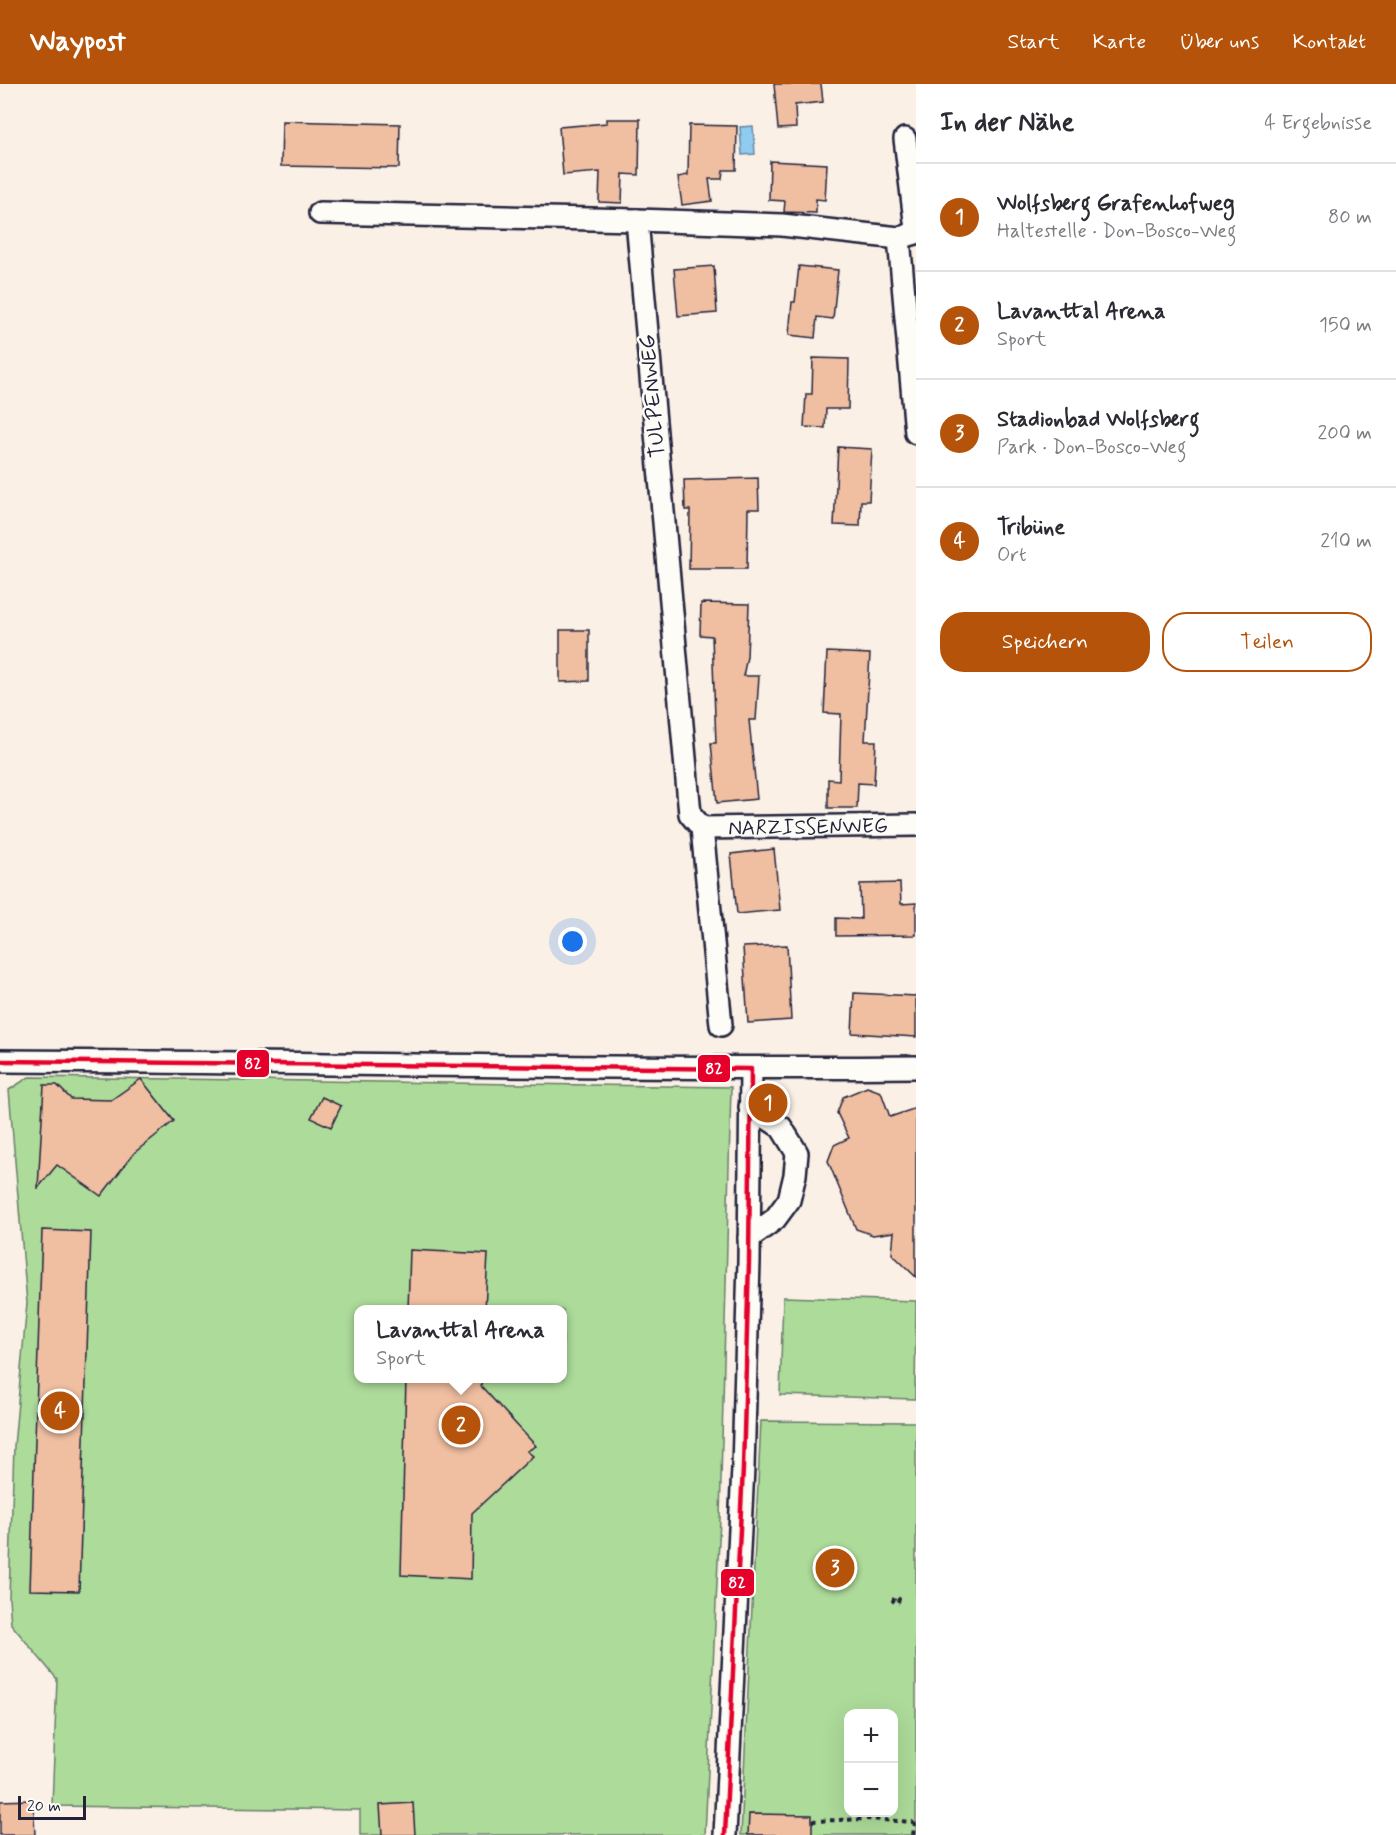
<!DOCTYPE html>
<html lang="de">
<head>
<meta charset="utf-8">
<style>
	body { margin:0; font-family:Mynerve,sans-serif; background:#f7f7f7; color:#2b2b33 }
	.controls { position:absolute; right:18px; bottom:18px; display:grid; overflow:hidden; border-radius:12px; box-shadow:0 6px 24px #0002 }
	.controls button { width:54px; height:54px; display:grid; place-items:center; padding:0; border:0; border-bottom:2px solid #e1e1e2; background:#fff; color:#2b2b33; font:30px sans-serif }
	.scale { position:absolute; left:18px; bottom:15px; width:68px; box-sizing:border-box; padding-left:6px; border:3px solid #22223b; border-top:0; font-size:16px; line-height:21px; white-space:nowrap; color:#22223b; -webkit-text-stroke:4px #fdfcf7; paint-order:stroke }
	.you { position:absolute; left:573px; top:858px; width:21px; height:21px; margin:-15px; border:4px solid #fff; border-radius:50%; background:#1a73e8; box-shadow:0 0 0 9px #1a73e833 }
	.badge { display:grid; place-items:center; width:39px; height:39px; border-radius:50%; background:#b45309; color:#fff; font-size:20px; font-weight:700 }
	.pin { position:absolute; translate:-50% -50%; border:3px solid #fff; box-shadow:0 2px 6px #0006 }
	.popup { position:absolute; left:354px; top:1221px; width:213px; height:78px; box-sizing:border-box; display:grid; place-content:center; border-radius:12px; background:#fff; filter:drop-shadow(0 2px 4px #0005); font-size:20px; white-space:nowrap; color:#7c7c81 }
	.popup b { font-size:22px; color:#2b2b33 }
	.popup::after { content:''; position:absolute; left:50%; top:100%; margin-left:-12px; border:12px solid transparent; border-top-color:#fff }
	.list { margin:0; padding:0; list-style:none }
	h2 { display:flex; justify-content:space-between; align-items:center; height:78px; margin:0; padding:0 24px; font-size:26px }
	h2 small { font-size:20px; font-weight:400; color:#7c7c81 }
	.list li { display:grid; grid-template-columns:39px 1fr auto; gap:18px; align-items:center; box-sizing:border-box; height:108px; padding:0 24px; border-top:2px solid #e1e1e2 }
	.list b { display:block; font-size:22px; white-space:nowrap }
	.list p { margin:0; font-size:20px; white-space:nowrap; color:#7c7c81 }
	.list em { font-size:20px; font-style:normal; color:#7c7c81 }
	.actions { display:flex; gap:12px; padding:18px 24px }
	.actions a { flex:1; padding:14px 0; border:2px solid #b45309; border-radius:24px; text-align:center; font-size:21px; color:#b45309 }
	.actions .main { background:#b45309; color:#fff }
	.map { position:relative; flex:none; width:916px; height:1751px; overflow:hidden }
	header { display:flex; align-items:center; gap:36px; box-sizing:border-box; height:84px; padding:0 30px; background:#b45309; color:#fff }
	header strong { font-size:28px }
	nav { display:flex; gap:33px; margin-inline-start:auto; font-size:21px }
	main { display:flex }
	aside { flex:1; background:#fff }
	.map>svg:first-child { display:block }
	.green { fill:#addb9a; stroke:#687e6a; stroke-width:1.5; fill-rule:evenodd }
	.water { fill:#90cbf0; stroke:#6487a8; stroke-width:1.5 }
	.building { fill:#f0bea1; stroke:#22223b; stroke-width:1.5 }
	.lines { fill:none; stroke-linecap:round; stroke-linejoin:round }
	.minor-casing { stroke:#22223b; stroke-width:26 }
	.path { stroke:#22223b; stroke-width:4; stroke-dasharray:4.5 4.5; stroke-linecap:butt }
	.minor { stroke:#fdfcf7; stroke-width:21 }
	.bus-1-casing { stroke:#fdfcf7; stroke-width:9 }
	.bus-1 { stroke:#e4002b; stroke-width:4.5 }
	.labels { text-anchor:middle; stroke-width:5; stroke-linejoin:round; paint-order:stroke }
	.street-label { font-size:21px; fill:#22223b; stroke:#fdfcf7 }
	.line-badge { stroke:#fdfcf7; stroke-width:2 }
	.badge-label { font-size:16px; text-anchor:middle; font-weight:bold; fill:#fff }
</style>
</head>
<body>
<header>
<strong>Waypost</strong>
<nav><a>Start</a><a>Karte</a><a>Über uns</a><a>Kontakt</a></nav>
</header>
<main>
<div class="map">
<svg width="916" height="1751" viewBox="0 0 916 1751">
	<rect width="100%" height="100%" fill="#faf0e6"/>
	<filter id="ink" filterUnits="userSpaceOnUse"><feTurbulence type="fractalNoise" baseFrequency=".0167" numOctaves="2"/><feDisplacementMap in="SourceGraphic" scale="12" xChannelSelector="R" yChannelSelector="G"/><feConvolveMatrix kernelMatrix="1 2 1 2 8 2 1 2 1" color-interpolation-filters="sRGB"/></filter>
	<g filter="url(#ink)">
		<!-- green -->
		<g class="green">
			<path d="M29,993L731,1003L720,1435L705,1751H360V1726L52,1722L57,1595L11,1540L9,1514L14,1362L27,1219L9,1006ZM359,1226H563V1294H359Z"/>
			<path d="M783,1213L916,1217L915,1315L780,1311Z"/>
			<path d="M761,1337L916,1338V1751H741ZM848,1630H894V1728H848Z"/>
		</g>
		<!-- water -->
		<path class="water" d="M753,42L755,70L742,71L740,43Z"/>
		<!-- building -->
		<g class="building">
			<path d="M774,0H821L823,18L795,21L796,44L778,45Z"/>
			<path d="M607,35H640L639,91L623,90L622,119L599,118L600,88L563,91L559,43L607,39Z"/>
			<path d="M282,37L400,40L399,84L281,82Z"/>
			<path d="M689,41L737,42L736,86H723L722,95H709L712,117L682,121L678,93L688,91Z"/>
			<path d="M770,77L827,80L825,116L816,115V129L784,128L785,117L769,116Z"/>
			<path d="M714,182L717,229L678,232L674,185Z"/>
			<path d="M799,182L838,186L833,235L817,233L815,254L789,251L792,218H795Z"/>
			<path d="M813,274L849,275L848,325H826L825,344L804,343L806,310H812Z"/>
			<path d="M838,363L872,365L869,417H861L860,442L834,441Z"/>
			<path d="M758,394L759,425H748L747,485H689L690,426H685L684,396Z"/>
			<path d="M701,519L749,520L747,573L743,592H759L756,636H749L757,715L717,719L711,659H716L712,552L700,551Z"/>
			<path d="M560,546H589V597L560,598Z"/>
			<path d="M827,568L870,570L865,657H876L874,700L858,699L857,724H828V695L839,696L841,630L824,629Z"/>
			<path d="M774,765L780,826L737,830L731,770Z"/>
			<path d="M900,799L901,820L916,819V851L836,852V834L861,835L860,800Z"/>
			<path d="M787,861L791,936L748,939L743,863Z"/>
			<path d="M854,909L916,912V953L852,949Z"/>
			<path d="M141,995L174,1037L134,1069L101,1112L57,1081L38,1104L44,1001H57L71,1015L111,1016Z"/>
			<path d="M867,1003L881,1008L890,1033L916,1024V1193L892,1170L894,1148L873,1151L856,1145L828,1077L834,1061L849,1054L837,1029L843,1013Z"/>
			<path d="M322,1013L341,1022L331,1043L311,1034Z"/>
			<path d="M42,1146L91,1148L79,1507L30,1506Z"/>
			<path d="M410,1166L488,1170L485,1226H408Z"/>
			<path d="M406,1294H482L481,1302L536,1362L527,1367L533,1372L472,1429L471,1495L401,1491Z"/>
			<path d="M33,1716L35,1751H0V1717Z"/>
			<path d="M413,1719L415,1751H382L380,1721Z"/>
			<path d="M749,1730L812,1731V1751H748Z"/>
		</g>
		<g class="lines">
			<!-- minor casing -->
			<g class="minor-casing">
				<g id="minor">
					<path d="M905,55L916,145"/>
					<path d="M320,129L637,136"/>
					<path d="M899,154L916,349"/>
					<path d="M702,744L690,730L637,136L782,141L899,154L916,149"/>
					<path id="s1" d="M702,744L916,741"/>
					<path d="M702,744L721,941"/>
					<path d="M0,977C305,978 611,986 916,983"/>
					<path d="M749,1154L775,1135L789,1116L795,1091L797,1069L781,1043L750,1023"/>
					<path d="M725,1751L743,1384L749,1177L751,985"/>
				</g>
			</g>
			<!-- path -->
			<g class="path">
				<path d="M898,1518L899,1515L895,1513L893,1517C895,1518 897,1518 899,1519"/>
				<path d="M812,1737L867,1735L913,1738"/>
				<path d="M913,1751L915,1738"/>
			</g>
			<!-- minor -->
			<use href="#minor" class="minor"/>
			<!-- bus-1 casing -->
			<g class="bus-1-casing">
				<path id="bus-1" d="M0,977L751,985L749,1177L743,1384L725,1751"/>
			</g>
			<!-- bus-1 -->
			<use href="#bus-1" class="bus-1"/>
		</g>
	</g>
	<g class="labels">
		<!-- street labels -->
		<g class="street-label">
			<text transform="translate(652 312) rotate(-95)" y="7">TULPENWEG</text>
			<text dy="7" stroke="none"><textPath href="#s1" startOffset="106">NARZISSENWEG</textPath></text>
		</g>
	</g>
	<g class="line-badge">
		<rect x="236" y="965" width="34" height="29" rx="6" fill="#e4002b"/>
		<rect x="697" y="970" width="34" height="29" rx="6" fill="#e4002b"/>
		<rect x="720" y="1484" width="35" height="29" rx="6" fill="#e4002b"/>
	</g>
	<g class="badge-label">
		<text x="253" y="985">82</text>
		<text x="714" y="990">82</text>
		<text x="737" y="1504">82</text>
	</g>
</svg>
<div class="controls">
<button>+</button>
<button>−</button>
</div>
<div class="scale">20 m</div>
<div class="you"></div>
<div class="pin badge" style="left:768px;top:1019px">1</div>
<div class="pin badge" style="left:461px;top:1341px">2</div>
<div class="popup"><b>Lavanttal Arena</b>Sport</div>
<div class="pin badge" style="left:835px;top:1484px">3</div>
<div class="pin badge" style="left:60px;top:1327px">4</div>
</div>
<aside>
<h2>In der Nähe<small>4 Ergebnisse</small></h2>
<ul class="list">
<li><span class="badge">1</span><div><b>Wolfsberg Grafenhofweg</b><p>Haltestelle · Don-Bosco-Weg</p></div><em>80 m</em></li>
<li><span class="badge">2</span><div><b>Lavanttal Arena</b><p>Sport</p></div><em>150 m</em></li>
<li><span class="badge">3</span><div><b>Stadionbad Wolfsberg</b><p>Park · Don-Bosco-Weg</p></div><em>200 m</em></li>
<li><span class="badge">4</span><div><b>Tribüne</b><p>Ort</p></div><em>210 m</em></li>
</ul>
<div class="actions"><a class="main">Speichern</a><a>Teilen</a></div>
</aside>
</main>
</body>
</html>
